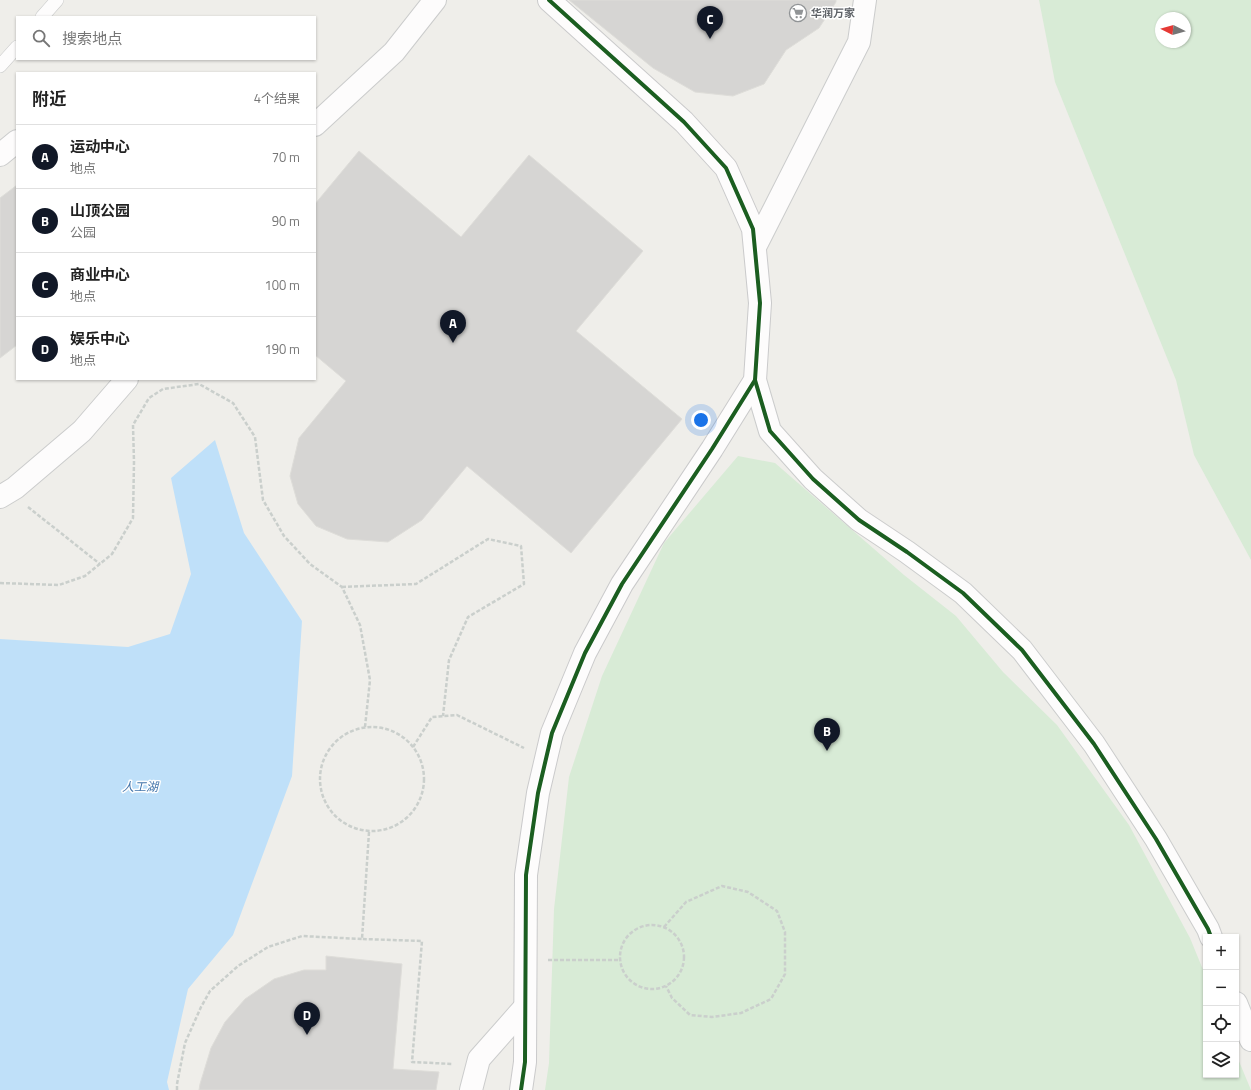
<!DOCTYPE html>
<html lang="zh">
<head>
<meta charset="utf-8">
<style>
	body { margin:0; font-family:"Titillium Web","Noto Sans SC",sans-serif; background:#f6f6f6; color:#222 }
	.controls { position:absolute; right:12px; bottom:12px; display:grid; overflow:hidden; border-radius:0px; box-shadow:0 1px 3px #0004 }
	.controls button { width:36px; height:36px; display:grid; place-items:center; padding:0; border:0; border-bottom:1px solid #e0e0e0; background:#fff; color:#222; font:20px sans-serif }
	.compass { position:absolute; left:1155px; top:12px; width:36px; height:36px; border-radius:50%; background:#fff; box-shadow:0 1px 3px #0004; rotate:275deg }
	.you { position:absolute; left:701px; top:420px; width:14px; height:14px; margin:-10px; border:3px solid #fff; border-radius:50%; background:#1a73e8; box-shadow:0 0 0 6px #1a73e833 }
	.badge { display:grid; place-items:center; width:26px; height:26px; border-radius:50%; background:#111827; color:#fff; font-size:13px; font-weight:700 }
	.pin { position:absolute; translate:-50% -33px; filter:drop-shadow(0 1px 2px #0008) }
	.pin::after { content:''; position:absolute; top:21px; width:14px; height:12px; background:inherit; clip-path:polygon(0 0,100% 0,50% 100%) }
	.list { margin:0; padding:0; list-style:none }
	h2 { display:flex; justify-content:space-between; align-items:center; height:52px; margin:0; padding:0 16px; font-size:17px }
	h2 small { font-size:13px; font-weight:400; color:#767676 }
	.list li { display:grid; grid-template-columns:26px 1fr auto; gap:12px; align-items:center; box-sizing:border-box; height:64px; padding:0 16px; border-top:1px solid #e0e0e0 }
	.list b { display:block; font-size:15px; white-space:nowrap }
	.list p { margin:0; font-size:13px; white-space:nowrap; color:#767676 }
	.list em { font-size:13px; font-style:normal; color:#767676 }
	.icon { flex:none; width:22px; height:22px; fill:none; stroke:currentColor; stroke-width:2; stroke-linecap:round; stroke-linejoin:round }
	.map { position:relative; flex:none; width:1251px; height:1090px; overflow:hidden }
	.search { position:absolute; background:#fff; box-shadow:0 1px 3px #0004; left:16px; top:16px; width:300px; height:44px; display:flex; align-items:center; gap:10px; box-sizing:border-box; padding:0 14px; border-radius:0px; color:#767676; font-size:15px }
	.panel { position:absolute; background:#fff; box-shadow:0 1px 3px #0004; left:16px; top:72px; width:300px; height:308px; border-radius:0px }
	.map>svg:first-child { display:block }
	.green { fill:#d8ebd6; fill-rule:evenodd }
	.water { fill:#bfe0f9 }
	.building { fill:#d6d5d3; stroke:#deddd9 }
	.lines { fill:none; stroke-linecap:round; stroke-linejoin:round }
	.lane-casing { stroke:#cbcccc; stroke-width:14 }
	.street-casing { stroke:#cbcccc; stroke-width:24 }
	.secondary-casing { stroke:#cacacb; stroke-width:24 }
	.path { stroke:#cacfcc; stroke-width:2.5; stroke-dasharray:4 2; stroke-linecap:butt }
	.lane { stroke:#fdfcfc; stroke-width:13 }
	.street { stroke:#fdfcfc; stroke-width:22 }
	.secondary { stroke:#fdfcfc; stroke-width:22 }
	.cycleway-casing { stroke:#fff; stroke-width:6 }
	.cycleway { stroke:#1b5e20; stroke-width:4 }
	.labels { text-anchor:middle; stroke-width:3; stroke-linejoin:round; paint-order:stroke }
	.poi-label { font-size:11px; font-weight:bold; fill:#5f6368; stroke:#fff; text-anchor:start }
	.water-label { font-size:12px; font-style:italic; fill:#4174aa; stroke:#fff }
</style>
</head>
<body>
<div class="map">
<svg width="1251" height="1090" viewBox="0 0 1251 1090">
	<rect width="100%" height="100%" fill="#efeeea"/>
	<!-- green -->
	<g class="green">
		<path d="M1039,0H1251V560L1194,455L1176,380L1055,82ZM1161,18H1185V42H1161Z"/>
		<path d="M738,456L775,463L904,575L956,616L1003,672L1057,725L1129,825L1190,938L1206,977V1075H1236V1054L1251,1090H545L549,1063L554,909L569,777L602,676L664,543Z"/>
	</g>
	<!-- water -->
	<path class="water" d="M215,440L244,533L302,621L292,776L233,935L188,989L167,1082L169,1090H0V639L128,647L170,634L191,574L171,478Z"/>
	<!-- building -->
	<g class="building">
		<path d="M569,0H836V2L819,28L786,50L764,84L733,96L695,92L653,68Z"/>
		<path d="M359,151L461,237L529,155L643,251L576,331L682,419L571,553L467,466L422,520L388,542L347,539L316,526L298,504L290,476L299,438L346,381L315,355V204Z"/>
		<path d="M17,185V345L0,358V198Z"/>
		<path d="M326,956L402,964L393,1069L439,1072L436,1090H199L200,1084L211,1048L225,1022L245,999L274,979L304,970H326Z"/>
	</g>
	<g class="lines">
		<!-- lane casing -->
		<g class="lane-casing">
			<g id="lane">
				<path d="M42,17L57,0"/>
				<path d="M0,66L17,47"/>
			</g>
		</g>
		<!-- street casing -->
		<g class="street-casing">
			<g id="street">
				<path d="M315,125L394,52L435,0"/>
				<path d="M0,155L17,141"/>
				<path d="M755,247L859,42L865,0"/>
				<path d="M755,380L770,431L813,479L859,520L907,552L963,593L1022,650L1094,744L1156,839L1208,929L1211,937"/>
				<path d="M0,497L15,488L82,431L127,379"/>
				<path d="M1236,1003L1251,1040"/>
				<path d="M471,1090L479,1059L525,1007"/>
			</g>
		</g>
		<!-- secondary casing -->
		<g class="secondary-casing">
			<path id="secondary" d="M521,1090L525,1062L526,875L538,793L552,733L585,653L622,584L712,449L755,380L760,303L753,229L726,168L684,122L549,0"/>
		</g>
		<!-- path -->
		<g class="path">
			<path d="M28,507L100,564"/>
			<path d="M0,583L59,585L85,576L112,554L133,518L134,462L133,425L149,398L163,389L199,384L233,403L255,437L263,500L284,536L310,564L342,587L360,625L370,680L365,727"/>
			<path d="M342,587L416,584L488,539L521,546L524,584L468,617L449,660L443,716"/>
			<circle cx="372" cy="779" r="52"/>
			<path d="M413,747L432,717L457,715L524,748"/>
			<path d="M369,832L362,939L422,941L412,1062L453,1064"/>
			<circle cx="652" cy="957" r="32"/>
			<path d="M664,927L686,902L722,886L748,892L777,911L785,932V974L771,999L741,1013L712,1017L690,1015L672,998L666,986"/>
			<path d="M548,960H619"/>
			<path d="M177,1090V1084L185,1043L201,1007L210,991L238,966L268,947L302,936L362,939"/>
		</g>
		<!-- lane -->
		<use href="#lane" class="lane"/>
		<!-- street -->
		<use href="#street" class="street"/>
		<!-- secondary -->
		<use href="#secondary" class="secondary"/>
		<!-- cycleway casing -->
		<g class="cycleway-casing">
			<g id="cycleway">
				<path d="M755,380L770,431L813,479L859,520L907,552L963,593L1022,650L1094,744L1156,839L1208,929L1211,937"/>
				<path d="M521,1090L525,1062L526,875L538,793L552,733L585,653L622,584L712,449L755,380L760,303L753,229L726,168L684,122L549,0"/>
			</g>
		</g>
		<!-- cycleway -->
		<use href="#cycleway" class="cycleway"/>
	</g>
	<!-- icons -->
	<defs>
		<g id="supermarket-ring" transform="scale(0.9)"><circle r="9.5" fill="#fff" stroke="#919496" stroke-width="1.5"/><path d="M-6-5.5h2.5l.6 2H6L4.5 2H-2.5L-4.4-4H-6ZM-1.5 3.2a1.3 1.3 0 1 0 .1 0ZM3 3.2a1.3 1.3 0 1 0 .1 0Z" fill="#919496"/></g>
	</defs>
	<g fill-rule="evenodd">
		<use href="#supermarket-ring" x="798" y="13"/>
	</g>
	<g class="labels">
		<!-- poi labels -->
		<g class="poi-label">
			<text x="811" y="17">华润万家</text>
		</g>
		<!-- water labels -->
		<g class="water-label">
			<text x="140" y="791">人工湖</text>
		</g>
	</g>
</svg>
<div class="controls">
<button>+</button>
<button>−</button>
<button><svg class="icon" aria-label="locate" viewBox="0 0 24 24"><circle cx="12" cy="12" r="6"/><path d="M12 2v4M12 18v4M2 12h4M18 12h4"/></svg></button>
<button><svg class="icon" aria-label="layers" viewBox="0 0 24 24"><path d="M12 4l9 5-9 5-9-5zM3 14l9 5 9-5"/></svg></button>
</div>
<svg class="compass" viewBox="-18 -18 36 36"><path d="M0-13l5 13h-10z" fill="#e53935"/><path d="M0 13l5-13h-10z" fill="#767676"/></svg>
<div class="you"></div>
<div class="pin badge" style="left:453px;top:343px">A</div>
<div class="pin badge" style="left:827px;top:751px">B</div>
<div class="pin badge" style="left:710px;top:39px">C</div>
<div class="pin badge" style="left:307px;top:1035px">D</div>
<div class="search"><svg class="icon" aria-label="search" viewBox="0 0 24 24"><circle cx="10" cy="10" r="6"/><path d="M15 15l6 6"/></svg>搜索地点</div>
<section class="panel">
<h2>附近<small>4个结果</small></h2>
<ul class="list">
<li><span class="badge">A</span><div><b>运动中心</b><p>地点</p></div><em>70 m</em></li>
<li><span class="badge">B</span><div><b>山顶公园</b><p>公园</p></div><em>90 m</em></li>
<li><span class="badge">C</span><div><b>商业中心</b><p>地点</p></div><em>100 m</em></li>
<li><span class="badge">D</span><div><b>娱乐中心</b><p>地点</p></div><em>190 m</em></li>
</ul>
</section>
</div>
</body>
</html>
